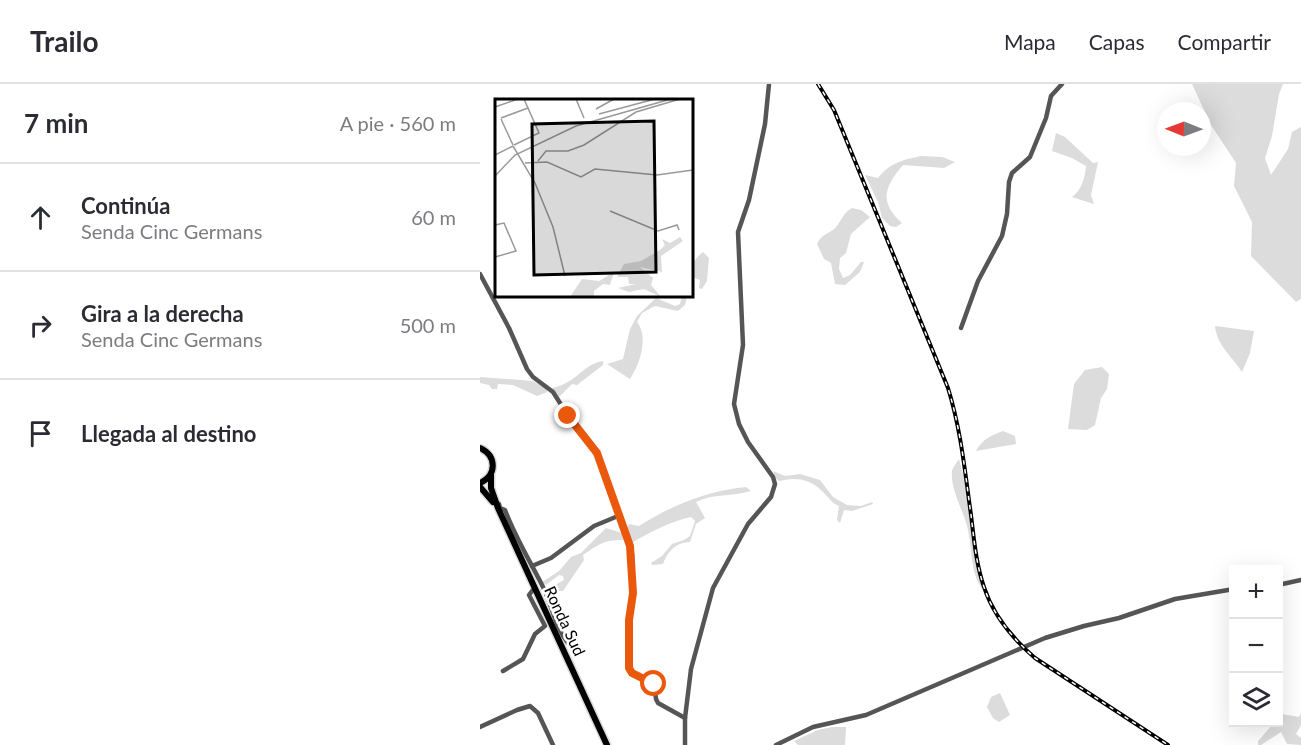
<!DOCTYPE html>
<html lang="es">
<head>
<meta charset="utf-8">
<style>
	body { margin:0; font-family:Lato,sans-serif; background:#f7f7f7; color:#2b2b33 }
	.controls { position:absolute; right:18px; bottom:18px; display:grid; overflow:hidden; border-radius:0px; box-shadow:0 6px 24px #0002 }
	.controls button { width:54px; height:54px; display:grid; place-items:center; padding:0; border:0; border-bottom:2px solid #e1e1e2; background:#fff; color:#2b2b33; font:30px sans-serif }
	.compass { position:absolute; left:677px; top:18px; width:54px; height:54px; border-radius:50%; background:#fff; box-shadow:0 6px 24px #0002; rotate:271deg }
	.stop { position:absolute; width:18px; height:18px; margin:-14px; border:4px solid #ea580c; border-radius:50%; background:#fff }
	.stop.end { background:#ea580c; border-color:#fff; box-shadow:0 2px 6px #0008 }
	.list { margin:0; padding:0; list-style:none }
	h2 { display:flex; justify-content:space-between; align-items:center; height:78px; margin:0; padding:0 24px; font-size:26px }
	h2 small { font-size:20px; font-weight:400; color:#7c7c81 }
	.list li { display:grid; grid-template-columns:39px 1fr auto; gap:18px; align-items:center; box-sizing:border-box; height:108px; padding:0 24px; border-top:2px solid #e1e1e2 }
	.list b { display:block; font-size:22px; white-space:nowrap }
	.list p { margin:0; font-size:20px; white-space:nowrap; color:#7c7c81 }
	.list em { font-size:20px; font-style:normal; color:#7c7c81 }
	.icon { flex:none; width:33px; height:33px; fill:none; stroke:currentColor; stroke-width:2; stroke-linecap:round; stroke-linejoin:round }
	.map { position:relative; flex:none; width:821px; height:661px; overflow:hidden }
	header { display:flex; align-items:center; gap:36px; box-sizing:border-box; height:84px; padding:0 30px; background:#fff; border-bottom:2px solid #e1e1e2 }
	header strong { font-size:28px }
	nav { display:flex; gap:33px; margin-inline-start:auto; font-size:21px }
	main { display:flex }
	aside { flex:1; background:#fff }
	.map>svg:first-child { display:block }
	.green { fill:#dcdcdc }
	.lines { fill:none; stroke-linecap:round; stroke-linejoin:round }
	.major-casing { stroke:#dbdbdb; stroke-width:9 }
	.minor { stroke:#555; stroke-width:4.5 }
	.major { stroke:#000; stroke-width:6 }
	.rail-casing { stroke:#000; stroke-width:4 }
	.rail { stroke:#fff; stroke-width:1.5; stroke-dasharray:4.5; stroke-linecap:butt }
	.route { stroke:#ea580c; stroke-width:8 }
	.labels { text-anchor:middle; stroke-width:5; stroke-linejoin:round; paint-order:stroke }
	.street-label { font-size:16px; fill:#000; stroke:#fff }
	.inset-road { fill:none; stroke:#999; stroke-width:1.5 }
	.view { fill:#000; fill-opacity:0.15; stroke:#000; stroke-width:3 }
	.inset-edge { fill:none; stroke:#000; stroke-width:3 }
</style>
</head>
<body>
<header>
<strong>Trailo</strong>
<nav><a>Mapa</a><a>Capas</a><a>Compartir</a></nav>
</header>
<main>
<aside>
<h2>7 min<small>A pie · 560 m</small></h2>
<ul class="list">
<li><svg class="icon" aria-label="ahead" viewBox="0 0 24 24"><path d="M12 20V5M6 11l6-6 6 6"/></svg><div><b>Continúa</b><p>Senda Cinc Germans</p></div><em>60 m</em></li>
<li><svg class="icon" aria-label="right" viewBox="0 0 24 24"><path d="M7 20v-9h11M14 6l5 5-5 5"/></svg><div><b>Gira a la derecha</b><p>Senda Cinc Germans</p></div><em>500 m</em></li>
<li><svg class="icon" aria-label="arrive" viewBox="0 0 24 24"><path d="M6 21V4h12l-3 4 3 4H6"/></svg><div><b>Llegada al destino</b></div></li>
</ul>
</aside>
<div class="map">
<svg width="821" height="661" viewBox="0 0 821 661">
	<rect width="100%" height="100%" fill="#fff"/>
	<!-- green -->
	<g class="green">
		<path d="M712,0H803L799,10L792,52L785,74L791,91L808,65L812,48L821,43V215L816,218L771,172L772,138L754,102L756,79L731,41Z"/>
		<path d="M576,49L585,53L613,79L618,78L611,111L614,120L592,113C602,106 605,93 606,82L592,74L572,67Z"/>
		<path d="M441,72L462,73L475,78L464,84L423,81C404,103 399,118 422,139L416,143L410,142L402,134L398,118L385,91L398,94C410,79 422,76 441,72Z"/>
		<path d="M372,124L381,126L390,133L371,150L366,169L360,174L359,185L363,194L370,191L381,178H384L380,188L365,201L355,200L351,179L344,175L337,160C343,148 349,151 356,143C362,136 363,129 372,124Z"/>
		<path d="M223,168L229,174L227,197L222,205L219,204L220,196L212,193V194C211,182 213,176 223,168Z"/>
		<path d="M202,212H207L205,221L198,227L175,222L162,229L157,238C169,253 160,280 150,295L127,280L143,275L150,245L157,232L176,214L195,222L200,220Z"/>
		<path d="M735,242L774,247L770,269L762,288C752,272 737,262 735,242Z"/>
		<path d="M123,277V281L97,301L92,300L79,313L72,304C97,299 103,280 123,277Z"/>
		<path d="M622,283L629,290L627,305L621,314L615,341L607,346L588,345L594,300L605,286Z"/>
		<path d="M0,293L53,297L67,305V308L57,312L33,301L18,300L17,305H12L9,301L0,299Z"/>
		<path d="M523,347L535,352L536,360L496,367C502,355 512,351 523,347Z"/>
		<path d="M479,375L484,394L493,460L503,506C489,488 493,463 487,442C483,426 470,405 472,387C473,383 477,378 479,375Z"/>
		<path d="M293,387L305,392L320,390L340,396L353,413L367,421L381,422L392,418L393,420L372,427L364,426L360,439L357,436L359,422C350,418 348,412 341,406C328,394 315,393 299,397L295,394Z"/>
		<path d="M266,403L271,407C253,413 233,409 216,418L225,434L216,440L210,458C196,458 187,468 183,480L172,481L171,479L182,472L192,460L204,456L210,452L215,437L211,433C189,438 170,448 150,460L144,448L149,440L159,442C192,421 227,407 266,403Z"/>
		<path d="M126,444L142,449L143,456C124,456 119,460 103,471L104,476L83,507H76L68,511L66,506L84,496L83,492L79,491L66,501L62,498L79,487L91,473L101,469Z"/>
		<path d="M520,609L530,631L519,638L513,634L507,623L511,613Z"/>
		<path d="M821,629V641L816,650L821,654V661L807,660L801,648L781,661H778V657L794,639L798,638L799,634L802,630L819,633Z"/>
		<path d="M352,643H366L365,661H318L314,657L338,646Z"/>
	</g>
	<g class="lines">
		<!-- major casing -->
		<g class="major-casing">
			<g id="major">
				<path d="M0,364C17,372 17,391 0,399"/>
				<path d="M11,391V404L18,424L127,661"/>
				<path d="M0,403L13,418"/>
			</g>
		</g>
		<!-- minor -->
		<g class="minor">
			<path d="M0,190L29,244L47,285L53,293L73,308L94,341L118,372L152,470L153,509L149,538V586L152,589L174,600L176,615L178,619L205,634"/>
			<path d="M481,244L498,197L522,152L527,130L529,98L532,89L550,73L566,34L571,12L582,0"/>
			<path d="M19,420L20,424L25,426C35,453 50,477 63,503C72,521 75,543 88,559L96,558"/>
			<path d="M52,482L71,474L114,442L138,432"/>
			<path d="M798,501L821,496"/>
			<path d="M23,587L43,575L55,550L65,542L49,511L52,507"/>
			<path d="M0,643L37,626L50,622L58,629L73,661"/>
			<path d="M205,661V634L211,585L233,504L268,440L291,413L295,400L293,393L268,358L259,340L254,320L263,261L258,148L269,116L285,40L289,0"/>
			<path d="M296,661L333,643L386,631L565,554L604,542L639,534L695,515L754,505"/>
		</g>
		<!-- major -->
		<use href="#major" class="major"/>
		<!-- rail casing -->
		<g class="rail-casing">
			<path id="rail" d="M338,0L354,26L468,304C481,346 485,388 491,431C494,455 496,480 504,503C513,531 533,555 555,574L688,661"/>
		</g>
		<!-- rail -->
		<use href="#rail" class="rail"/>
	</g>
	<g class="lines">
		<!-- route -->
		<path class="route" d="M88,332L117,369L150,462L153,509L149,536V584L152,589L174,600"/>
	</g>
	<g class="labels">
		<!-- street labels -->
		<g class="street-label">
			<text transform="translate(85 537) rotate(65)" y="6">Ronda Sud</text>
		</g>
	</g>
	<!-- overview -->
	<g transform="translate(15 15)">
		<rect width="198" height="198" fill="#fff"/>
		<path d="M185,138L188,142L166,157L167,173L145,168L158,179L156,186L166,198L149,190L134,193L123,189L141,185H134L133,178H122L129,165L146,162L165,151L170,146L167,140L175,144ZM119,173L115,186L108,185L99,192V197L75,198L87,180L104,182Z" fill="#dcdcdc"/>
		<path class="inset-road" d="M81,0L89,19M0,8L23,0M101,10L119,0M104,15L160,0M6,19L33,9M6,20L18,46M19,46L44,34L29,0M18,47L40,84L58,128L70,177M0,56L18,47M43,62L51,52H73L89,46L141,13L185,0M30,64L52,63L86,78L100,70L162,76L198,71M0,77L20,56L81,27L176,0M115,112L163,132L182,126L184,131M0,126L9,124L21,152L0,158"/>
		<path class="view" d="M159,22L161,173L39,176L37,25Z"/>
		<rect width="198" height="198" class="inset-edge"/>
	</g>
</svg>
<div class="controls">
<button>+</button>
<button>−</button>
<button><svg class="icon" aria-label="layers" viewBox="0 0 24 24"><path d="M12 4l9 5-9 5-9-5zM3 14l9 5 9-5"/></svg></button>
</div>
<svg class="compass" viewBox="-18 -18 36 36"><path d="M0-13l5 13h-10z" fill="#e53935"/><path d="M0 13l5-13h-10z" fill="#7c7c81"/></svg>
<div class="stop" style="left:174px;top:600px"></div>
<div class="stop end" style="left:88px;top:332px"></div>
</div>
</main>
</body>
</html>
